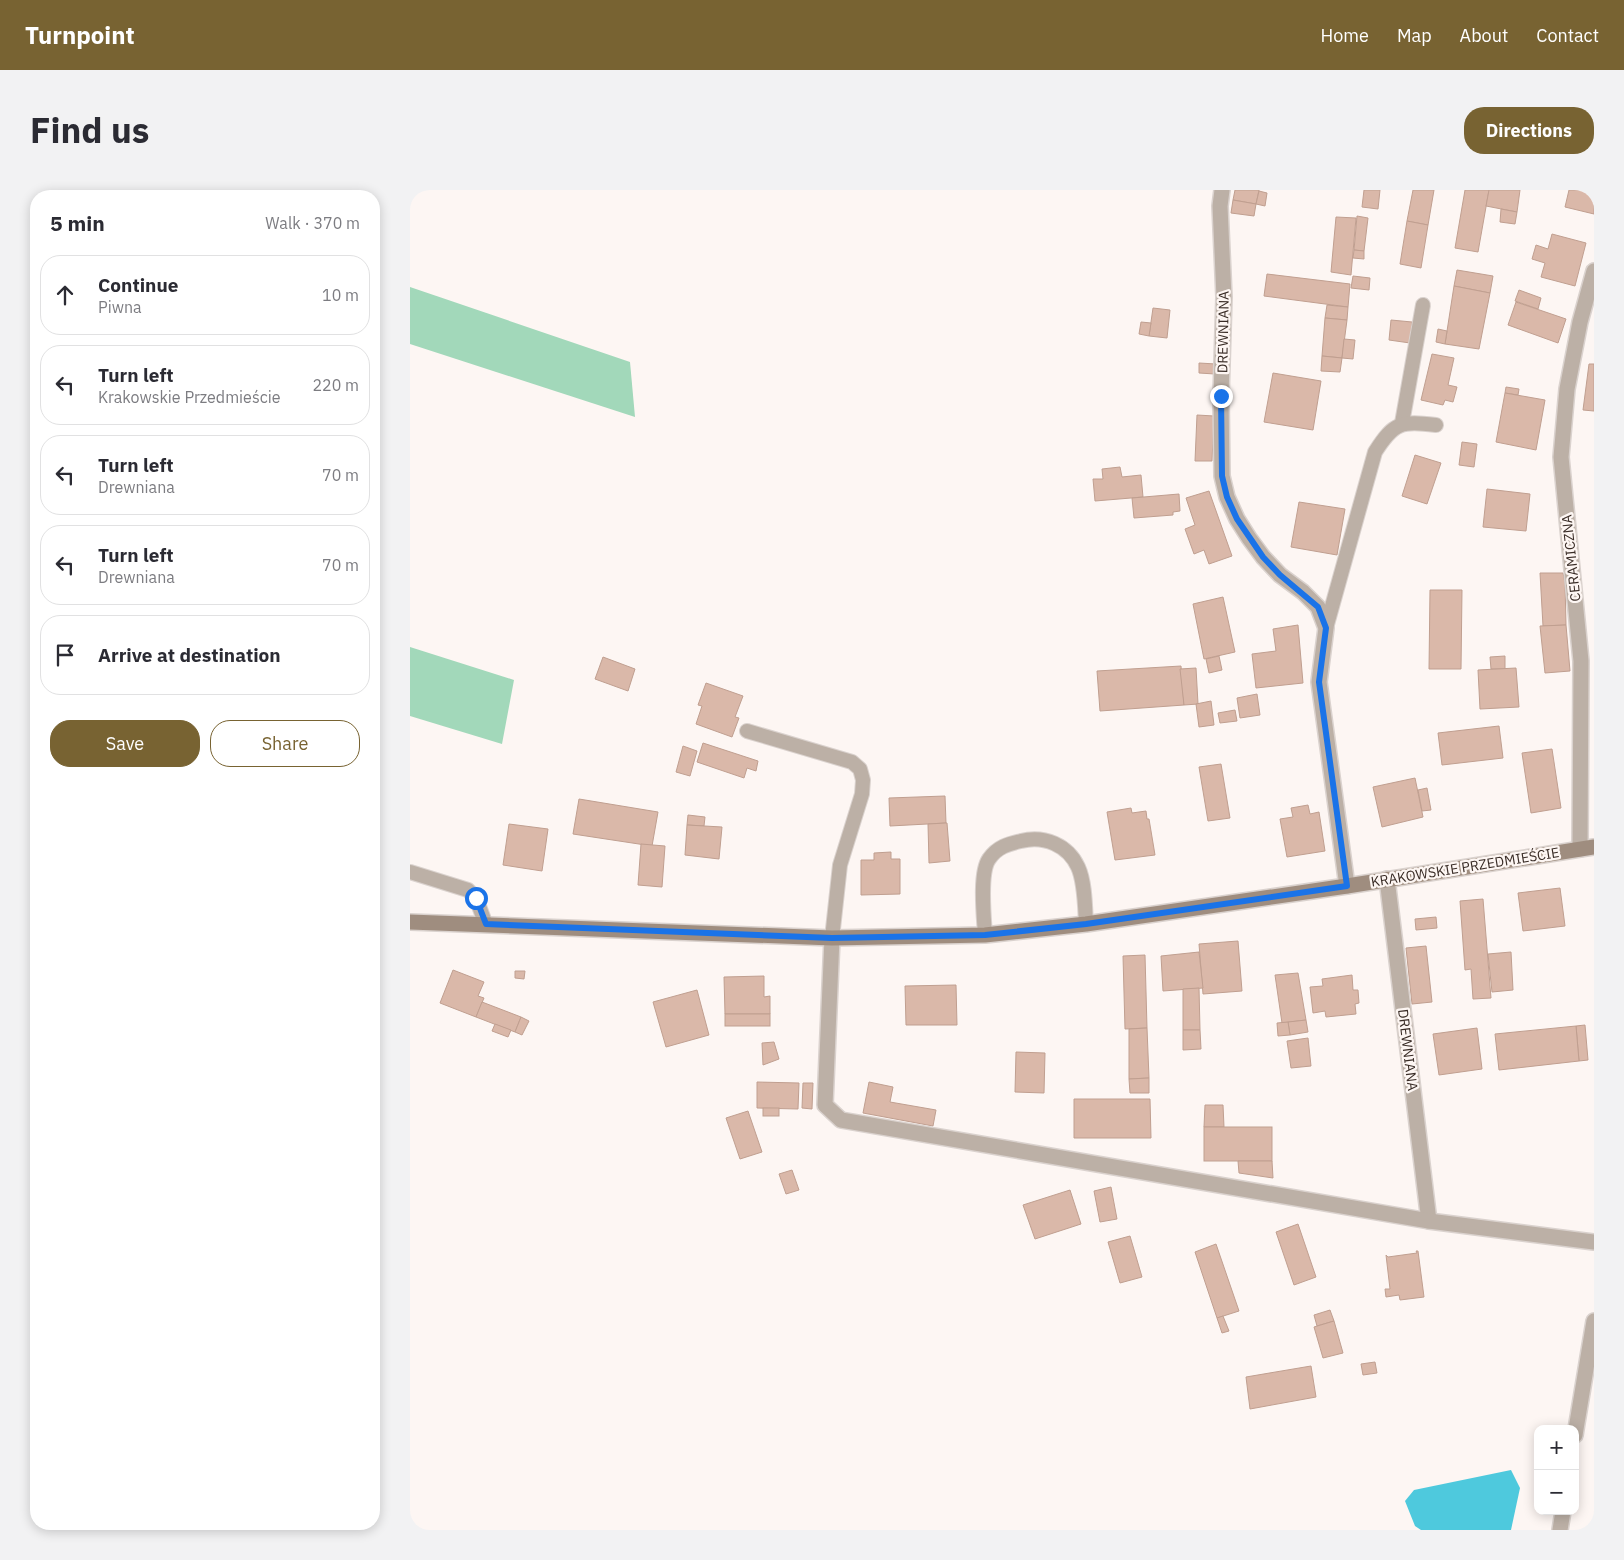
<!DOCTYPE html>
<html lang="en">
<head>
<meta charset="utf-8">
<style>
	body { margin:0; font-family:"IBM Plex Sans",sans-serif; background:#f2f2f3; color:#2b2b33 }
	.controls { position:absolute; right:15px; bottom:15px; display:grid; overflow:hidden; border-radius:10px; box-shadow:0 2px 12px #0003 }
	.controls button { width:45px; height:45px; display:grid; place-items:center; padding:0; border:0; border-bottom:1px solid #e1e1e2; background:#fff; color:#2b2b33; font:25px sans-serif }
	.stop { position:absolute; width:15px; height:15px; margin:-11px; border:4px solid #1a73e8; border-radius:50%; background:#fff }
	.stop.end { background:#1a73e8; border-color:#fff; box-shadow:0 1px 5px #0008 }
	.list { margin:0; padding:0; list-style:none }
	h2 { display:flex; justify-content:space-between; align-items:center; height:65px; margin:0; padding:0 20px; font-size:21px }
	h2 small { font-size:16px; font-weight:400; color:#7c7c81 }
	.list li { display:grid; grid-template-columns:32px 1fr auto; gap:15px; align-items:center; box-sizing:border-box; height:80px; margin:0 10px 10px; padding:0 10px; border:1px solid #e1e1e2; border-radius:20px }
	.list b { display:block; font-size:19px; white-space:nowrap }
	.list p { margin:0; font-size:16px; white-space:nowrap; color:#7c7c81 }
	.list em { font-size:16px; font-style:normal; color:#7c7c81 }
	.actions { display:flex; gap:10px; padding:15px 20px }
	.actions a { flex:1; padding:11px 0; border:1px solid #786332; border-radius:20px; text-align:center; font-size:18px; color:#786332 }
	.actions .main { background:#786332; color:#fff }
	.icon { flex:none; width:28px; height:28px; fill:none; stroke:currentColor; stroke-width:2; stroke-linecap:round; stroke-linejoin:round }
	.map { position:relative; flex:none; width:1184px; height:1340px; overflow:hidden; border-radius:20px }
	header { display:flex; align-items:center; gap:30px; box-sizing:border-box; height:70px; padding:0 25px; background:#786332; color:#fff }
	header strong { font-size:24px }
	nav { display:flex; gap:28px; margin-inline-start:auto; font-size:18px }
	.intro { display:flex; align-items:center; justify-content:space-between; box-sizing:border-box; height:120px; padding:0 30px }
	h1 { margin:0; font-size:35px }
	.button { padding:12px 22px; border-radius:20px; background:#786332; color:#fff; font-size:18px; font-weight:700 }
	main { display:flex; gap:30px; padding:0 30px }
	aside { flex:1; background:#fff; border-radius:20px; box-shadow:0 2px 12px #0003 }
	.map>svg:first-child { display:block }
	.green { fill:#a2d8ba }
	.water { fill:#4ec9dd }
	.building { fill:#dab8a9; stroke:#c09f90 }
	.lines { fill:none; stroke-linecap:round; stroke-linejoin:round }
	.service-casing { stroke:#dad2ce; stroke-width:16 }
	.minor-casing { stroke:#dad2ce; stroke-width:18 }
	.secondary-casing { stroke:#dad2ce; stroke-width:18 }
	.service { stroke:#bcb0a6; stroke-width:14 }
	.minor { stroke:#bcb0a6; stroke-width:15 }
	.secondary { stroke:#9f8d7f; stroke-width:15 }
	.route { stroke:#1a73e8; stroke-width:6 }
	.labels { text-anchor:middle; stroke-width:4.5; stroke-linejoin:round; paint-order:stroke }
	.street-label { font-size:14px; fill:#392c26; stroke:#fdf6f3 }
</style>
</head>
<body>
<header>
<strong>Turnpoint</strong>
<nav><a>Home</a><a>Map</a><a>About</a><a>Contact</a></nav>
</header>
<div class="intro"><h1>Find us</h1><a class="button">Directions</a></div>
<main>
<aside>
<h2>5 min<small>Walk · 370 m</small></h2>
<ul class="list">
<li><svg class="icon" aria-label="ahead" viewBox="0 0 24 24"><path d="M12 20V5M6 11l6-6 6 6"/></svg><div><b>Continue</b><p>Piwna</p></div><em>10 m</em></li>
<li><svg class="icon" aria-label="left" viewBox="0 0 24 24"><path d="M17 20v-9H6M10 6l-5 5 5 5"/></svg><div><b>Turn left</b><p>Krakowskie Przedmieście</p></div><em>220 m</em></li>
<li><svg class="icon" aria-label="left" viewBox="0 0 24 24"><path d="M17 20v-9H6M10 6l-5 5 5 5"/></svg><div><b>Turn left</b><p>Drewniana</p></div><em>70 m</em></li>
<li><svg class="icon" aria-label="left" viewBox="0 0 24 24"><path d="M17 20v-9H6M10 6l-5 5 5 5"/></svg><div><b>Turn left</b><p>Drewniana</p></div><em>70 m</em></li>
<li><svg class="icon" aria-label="arrive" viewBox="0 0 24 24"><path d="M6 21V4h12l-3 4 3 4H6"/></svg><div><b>Arrive at destination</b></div></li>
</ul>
<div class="actions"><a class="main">Save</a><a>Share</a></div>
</aside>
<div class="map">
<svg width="1184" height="1340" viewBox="0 0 1184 1340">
	<rect width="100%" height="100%" fill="#fdf6f3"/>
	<!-- green -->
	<g class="green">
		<path d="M0,97L220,172L225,227L0,154Z"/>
		<path d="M0,457L104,490L92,554L0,526Z"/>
	</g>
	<!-- water -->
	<path class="water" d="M1101,1280L1110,1298L1101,1340H1011L1005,1336L995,1311L1004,1300Z"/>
	<!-- building -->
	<g class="building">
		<path d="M825,0H849L846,14L823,10Z"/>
		<path d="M954,0H970L968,19L952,17Z"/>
		<path d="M1003,0H1024L1018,35L997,31Z"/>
		<path d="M1055,0H1079L1068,62L1045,58Z"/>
		<path d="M1079,0H1110L1107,22L1076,16Z"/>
		<path d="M1159,0H1184V24L1155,17Z"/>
		<path d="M849,1L857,3L855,16L846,14Z"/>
		<path d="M823,10L846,14L844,26L821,23Z"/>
		<path d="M1091,19L1107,22L1105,34L1090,32Z"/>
		<path d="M947,26L958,28L954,61L944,60Z"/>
		<path d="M926,27L946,28L941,85L921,82Z"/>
		<path d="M997,31L1018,35L1011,78L990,74Z"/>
		<path d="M1142,44L1176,53L1165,96L1131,87L1135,73L1122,69L1126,55L1138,59Z"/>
		<path d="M944,60L954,61V69L943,68Z"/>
		<path d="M1047,80L1083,86L1080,103L1044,96Z"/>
		<path d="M857,84L940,94L938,117L854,106Z"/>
		<path d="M943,86L960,88L959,100L941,98Z"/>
		<path d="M1044,96L1080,103L1069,159L1035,154Z"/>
		<path d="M1109,100L1131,108L1128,119L1105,111Z"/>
		<path d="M1106,112L1156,129L1148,153L1098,135Z"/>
		<path d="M917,115L938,117L937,130L915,128Z"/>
		<path d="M743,118L760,120L757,148L739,146Z"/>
		<path d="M915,128L937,130L932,168L912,166Z"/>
		<path d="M981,130L1002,132L1000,153L979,150Z"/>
		<path d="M731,132L741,133L739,146L729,144Z"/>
		<path d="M1028,139L1037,141L1035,154L1026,152Z"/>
		<path d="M934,149L945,150L943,169L932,168Z"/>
		<path d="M1022,164L1044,168L1038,195L1047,197L1043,212L1035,210L1033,215L1011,210Z"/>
		<path d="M912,166L932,168L930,182L911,181Z"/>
		<path d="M789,173L806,174L805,184L789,183Z"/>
		<path d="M1179,174H1184V221L1173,220Z"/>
		<path d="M863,183L911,191L903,240L854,232Z"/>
		<path d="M1096,197L1109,199L1108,205L1095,203Z"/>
		<path d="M1095,203L1135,210L1126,260L1086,252Z"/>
		<path d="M787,225L804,226L802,271H785Z"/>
		<path d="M1052,252L1067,254L1064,277L1049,275Z"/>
		<path d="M1005,265L1031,273L1017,314L992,306Z"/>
		<path d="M710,277L712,287L731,285L733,307L685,311L683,289H693L692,279Z"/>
		<path d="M1077,299L1120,304L1116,341L1073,337Z"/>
		<path d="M799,301L822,366L799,374L794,360L784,364L775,339L785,335L776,308Z"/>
		<path d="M769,304L770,321L763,322V325L724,328L722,308Z"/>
		<path d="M889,312L935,319L927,365L881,357Z"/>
		<path d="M1130,383H1153L1155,393L1156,435L1133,436Z"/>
		<path d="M1020,400H1052L1051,479H1019Z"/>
		<path d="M813,407L825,462L794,469L783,414Z"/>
		<path d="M888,435L893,493L846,498L842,464L866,461L863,439Z"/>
		<path d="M1156,435L1160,481L1135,483L1130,436Z"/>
		<path d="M809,466L812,480L799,483L796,469Z"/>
		<path d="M1095,466V479H1081L1080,467Z"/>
		<path d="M193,467L225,479L218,501L185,489Z"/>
		<path d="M771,476L774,515L690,521L687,481Z"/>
		<path d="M786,478L788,514L774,515L770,479Z"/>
		<path d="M1106,478L1109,517L1070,519L1068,480Z"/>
		<path d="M296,493L333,506L325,527L329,528L322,547L286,534L292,516L288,515Z"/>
		<path d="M847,504L850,525L830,528L827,508Z"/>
		<path d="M801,511L804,535L789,537L786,514Z"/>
		<path d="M825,520L827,531L810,533L808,523Z"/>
		<path d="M1089,536L1093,568L1032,575L1028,543Z"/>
		<path d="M293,553L348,571L346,581L337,578L334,588L287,572Z"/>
		<path d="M273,556L287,561L280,586L266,582Z"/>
		<path d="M1142,559L1151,618L1121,623L1112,563Z"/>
		<path d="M811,574L820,628L798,631L789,577Z"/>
		<path d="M1005,588L1013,627L972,637L963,597Z"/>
		<path d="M1017,598L1021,620L1012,621L1008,600Z"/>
		<path d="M535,606L536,633L480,636L479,608Z"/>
		<path d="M169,609L248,622L242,656L163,644Z"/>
		<path d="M898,615L900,624L909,622L915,661L877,667L870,629L883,627L881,618Z"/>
		<path d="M721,618L722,623L736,621L737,629H739L745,665L705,670L697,622Z"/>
		<path d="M278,625L295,627L294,636L277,635Z"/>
		<path d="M536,633H537L540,671L519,673L518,634Z"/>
		<path d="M99,634L138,639L132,681L93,675Z"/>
		<path d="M277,635L312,637L309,669L275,665Z"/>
		<path d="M231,654L255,656L252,697L228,695Z"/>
		<path d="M481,662V669H490V704L451,705V670H464V663Z"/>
		<path d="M1150,698L1155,736L1113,741L1108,703Z"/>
		<path d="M1073,709L1081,808L1063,809L1061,779L1055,780L1050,711Z"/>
		<path d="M1026,727L1027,738L1006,740L1005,729Z"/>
		<path d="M828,751L832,801L793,804L789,754Z"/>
		<path d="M1016,756L1022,812L1002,814L996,758Z"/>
		<path d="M789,762L793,798L753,801L751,766Z"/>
		<path d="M1101,762L1103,800L1082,802L1078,764Z"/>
		<path d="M735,765L737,838L715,839L713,766Z"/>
		<path d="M43,780L74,792L68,806L74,808L66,827L30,813Z"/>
		<path d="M105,781H115L114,789L105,788Z"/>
		<path d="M888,783L896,830L872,833L865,785Z"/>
		<path d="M942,785L943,800H948L949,813L945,814L946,824L916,827L915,821L903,823L900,797L913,796L912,789Z"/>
		<path d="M354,786V807L360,806V824H315L314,787Z"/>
		<path d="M546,795L547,835H496L495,796Z"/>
		<path d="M789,798L790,840H773V799Z"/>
		<path d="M287,800L299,845L256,857L243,812Z"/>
		<path d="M72,812L111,827L105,842L66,827Z"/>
		<rect x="315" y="824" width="45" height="12"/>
		<path d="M111,827L119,831L112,845L105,842Z"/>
		<path d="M896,830L898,842L880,845L878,832Z"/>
		<path d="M878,832L880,845L868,846L867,833Z"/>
		<path d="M85,834L101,840L98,847L82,841Z"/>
		<path d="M1175,835L1178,870L1169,871L1166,836Z"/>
		<path d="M1166,836L1169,871L1089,880L1085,844Z"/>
		<path d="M737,838L739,888L719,889V839Z"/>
		<path d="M1067,838L1072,879L1029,885L1023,844Z"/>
		<path d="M773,840H790L791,859L773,860Z"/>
		<path d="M898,848L901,876L881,878L877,851Z"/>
		<path d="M364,852L369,869L353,875L352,853Z"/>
		<path d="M606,862L635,863L634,903L605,902Z"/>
		<path d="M739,888V903H720L719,889Z"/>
		<path d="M347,892L389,893L388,919L347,918Z"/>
		<path d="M459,892L483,897L480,912L526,920L523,936L453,923Z"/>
		<path d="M393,893H403L402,919L392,918Z"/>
		<path d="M664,909H740L741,948H664Z"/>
		<path d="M795,915H813L814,937H794Z"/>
		<rect x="353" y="918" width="16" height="8"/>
		<path d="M338,921L352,962L330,969L316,928Z"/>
		<rect x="794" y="937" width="68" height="34"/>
		<path d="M828,971H862L863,988L829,983Z"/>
		<path d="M382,980L389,1000L376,1004L369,984Z"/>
		<path d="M701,997L707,1029L690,1032L684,1001Z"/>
		<path d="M660,1000L671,1034L625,1049L613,1015Z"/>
		<path d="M888,1034L906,1087L884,1095L866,1042Z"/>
		<path d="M720,1046L732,1087L710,1093L698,1052Z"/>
		<path d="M806,1054L829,1121L807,1128L785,1062Z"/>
		<path d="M1006,1061H1008L1014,1107L990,1110L989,1105L976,1107L975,1099H980L976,1065L978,1067L1007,1063Z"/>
		<path d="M920,1120L924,1131L907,1136L904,1125Z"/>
		<path d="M813,1126L819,1141L812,1143L807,1128Z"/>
		<path d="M924,1131L933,1163L913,1168L904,1137Z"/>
		<path d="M965,1172L967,1183L953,1185L951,1174Z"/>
		<path d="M901,1176L906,1207L840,1219L836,1187Z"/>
	</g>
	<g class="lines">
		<!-- service casing -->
		<g class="service-casing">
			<g id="service">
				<path d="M992,233L1013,115"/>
				<path d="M916,438L965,262C984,232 991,231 1026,235"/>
				<path d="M337,541L442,572L450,579L453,590L452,604L430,675L422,748"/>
				<path d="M0,682L58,700L66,708L76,735"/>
				<path d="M575,745C574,728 569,683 579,669C587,657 598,654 611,651C634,645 658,655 668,677C675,692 675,717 676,734"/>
			</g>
		</g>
		<!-- minor casing -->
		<g class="minor-casing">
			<g id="minor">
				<path d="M812,0L810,16L814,107L811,206L812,286L817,307L827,329L839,348L853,367L870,385L893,402L908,417L916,438L909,492L937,696"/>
				<path d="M1170,659L1171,471L1151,267L1157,199L1170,132L1184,81"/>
				<path d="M977,689L1019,1031"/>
				<path d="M422,748L415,915L431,930L1019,1031L1184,1052"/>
				<path d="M1165,1245L1184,1131"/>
				<path d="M1150,1340L1153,1321"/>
			</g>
		</g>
		<!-- secondary casing -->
		<g class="secondary-casing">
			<path id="secondary" d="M0,732L422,748L575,745L676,734L937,696L1184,657"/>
		</g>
		<!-- service -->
		<use href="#service" class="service"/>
		<!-- minor -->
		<use href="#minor" class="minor"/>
		<!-- secondary -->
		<use href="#secondary" class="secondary"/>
	</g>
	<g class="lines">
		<!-- route -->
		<path class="route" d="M66,708L76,734L422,748L575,745L676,734L937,696L909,492L916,438L908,417L870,385L853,367L827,329L817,307L812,286L811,206"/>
	</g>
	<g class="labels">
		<!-- street labels -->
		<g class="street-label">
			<text transform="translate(813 142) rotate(-89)" y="5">DREWNIANA</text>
			<text transform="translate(1161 368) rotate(-96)" y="5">CERAMICZNA</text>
			<text transform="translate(1055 677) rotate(-9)" y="5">KRAKOWSKIE PRZEDMIEŚCIE</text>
			<text transform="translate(998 860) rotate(83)" y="5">DREWNIANA</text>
		</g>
	</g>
</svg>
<div class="controls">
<button>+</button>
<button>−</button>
</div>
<div class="stop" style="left:66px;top:708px"></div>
<div class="stop end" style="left:811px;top:206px"></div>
</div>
</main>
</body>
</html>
